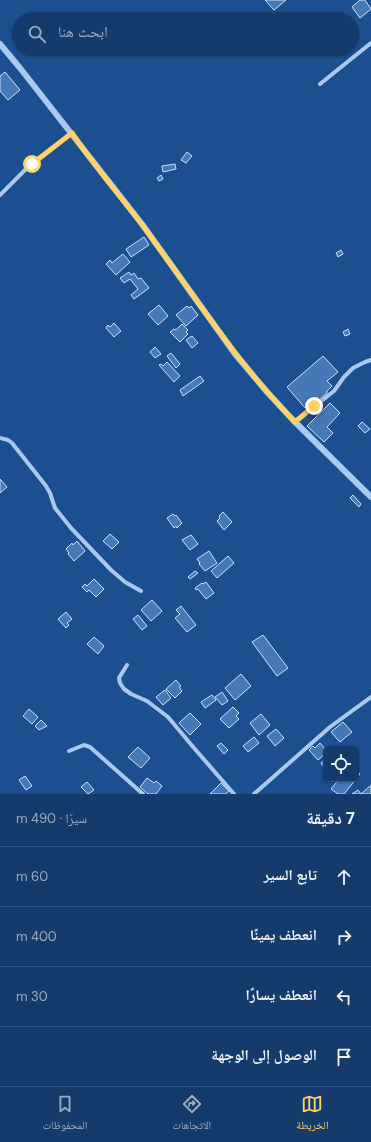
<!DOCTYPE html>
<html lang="ar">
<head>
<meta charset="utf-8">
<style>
	body { margin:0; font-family:"DM Sans","Noto Naskh Arabic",sans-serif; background:#1d4271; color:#f1f3f6; direction:rtl }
	.controls { position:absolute; right:12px; bottom:12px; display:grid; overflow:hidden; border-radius:6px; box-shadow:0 1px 3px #0004 }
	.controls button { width:36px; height:36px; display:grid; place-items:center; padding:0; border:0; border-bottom:1px solid #33557e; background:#143b6b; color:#f1f3f6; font:20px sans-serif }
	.stop { position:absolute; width:12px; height:12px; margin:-9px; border:3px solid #ffd166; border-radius:50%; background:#fff }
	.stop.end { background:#ffd166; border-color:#fff; box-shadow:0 1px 4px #0008 }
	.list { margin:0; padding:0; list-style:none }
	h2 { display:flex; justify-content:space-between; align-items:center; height:52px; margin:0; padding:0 16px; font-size:17px }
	h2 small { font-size:13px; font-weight:400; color:#9dadc1 }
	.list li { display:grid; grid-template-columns:26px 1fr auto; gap:12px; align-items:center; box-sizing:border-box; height:60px; padding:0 16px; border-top:1px solid #33557e }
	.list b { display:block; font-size:15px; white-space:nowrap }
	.list em { font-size:13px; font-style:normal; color:#9dadc1 }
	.icon { flex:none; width:22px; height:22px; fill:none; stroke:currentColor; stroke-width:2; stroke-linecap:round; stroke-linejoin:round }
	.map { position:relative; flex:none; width:371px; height:794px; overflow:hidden; direction:ltr }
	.search { position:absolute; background:#143b6b; box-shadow:0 1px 3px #0004; left:12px; right:12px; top:12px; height:44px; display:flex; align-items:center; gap:10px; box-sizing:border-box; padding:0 14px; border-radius:22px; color:#9dadc1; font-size:15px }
	.sheet { height:292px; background:#143b6b }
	nav { display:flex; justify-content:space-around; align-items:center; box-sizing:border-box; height:56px; border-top:1px solid #33557e; background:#143b6b; font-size:11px; color:#9dadc1 }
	nav a { display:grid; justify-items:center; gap:2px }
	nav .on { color:#ffd166 }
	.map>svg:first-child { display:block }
	.building { fill:#4478b7; stroke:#cfe3fa }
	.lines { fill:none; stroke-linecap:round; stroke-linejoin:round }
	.minor { stroke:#a9c9ee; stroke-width:4 }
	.tertiary { stroke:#a9c9ee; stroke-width:6 }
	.route { stroke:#ffd166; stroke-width:5 }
</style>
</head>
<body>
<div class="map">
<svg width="371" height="794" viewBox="0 0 371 794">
	<rect width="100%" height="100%" fill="#1b4f8f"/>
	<!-- building -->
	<g class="building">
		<path d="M265,0H286L274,10Z"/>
		<path d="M360,0H365L371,9L360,18L352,7Z"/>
		<path d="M121,13L128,19H115Z"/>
		<path d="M5,72L20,90L8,100L0,91V76Z"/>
		<path d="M187,152L192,156L186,163L181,160Z"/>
		<path d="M175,164L176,169L163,172L162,166Z"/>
		<path d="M161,175L163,179L159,181L157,178Z"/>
		<path d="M144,237L149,245L131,257L126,249Z"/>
		<path d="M341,250L343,254L338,257L336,253Z"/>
		<path d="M123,254L130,262L116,275L106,264L110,260L112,263Z"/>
		<path d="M129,272L131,275L134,273L138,279L141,278L149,288L134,299L131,295L138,289L130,279L124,283L120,278Z"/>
		<path d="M159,305L168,316L158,325L148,314Z"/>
		<path d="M187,306L189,308L191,306L198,315L186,326L176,315Z"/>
		<path d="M114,323L121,331L114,337L106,328L108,325L110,327Z"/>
		<path d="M182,324L188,330L186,332L188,334L180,342L170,332L174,329L176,330Z"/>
		<path d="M348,329L350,334L345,336L343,332Z"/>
		<path d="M192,336L198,343L192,348L186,340Z"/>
		<path d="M155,347L161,354L155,358L150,352Z"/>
		<path d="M171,353L180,364L176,368L167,356Z"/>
		<path d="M323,356L338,372L327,381L332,386L327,391V393L319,400L317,397L305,408L287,387Z"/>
		<path d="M167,362L180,376L174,382L159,365L161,364L163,366Z"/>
		<path d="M200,376L204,381L183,396L180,390Z"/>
		<path d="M330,403L340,413L327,427L333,433L324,442L307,426Z"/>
		<path d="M362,422L370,429L365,433L358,426Z"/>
		<path d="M0,479L7,487L0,493Z"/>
		<path d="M353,495L361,504L359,507L350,498Z"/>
		<path d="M223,512L232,522L224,530L217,521L220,518L219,516Z"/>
		<path d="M173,514L175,516L176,515L182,523L177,528L176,526L174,528L167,518Z"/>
		<path d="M110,534L119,542L112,549L103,541Z"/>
		<path d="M191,535L198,544L190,550L182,540Z"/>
		<path d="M77,541L85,551L74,561L68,554L69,553L66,549L72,543L73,545Z"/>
		<path d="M209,551L217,563L205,571L199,564L200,563L197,559Z"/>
		<path d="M228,556L234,563L217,578L211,571Z"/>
		<path d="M195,571L198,573L190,579L188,577Z"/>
		<path d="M94,579L104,589L96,597L89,590L87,592L82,587L85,584L87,586Z"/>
		<path d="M206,582L214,593L206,599L198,589L196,590L195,588L202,583L203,584Z"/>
		<path d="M152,600L162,611L151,621L141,610Z"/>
		<path d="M181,606L196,625L187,632L175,618L180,614L176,610Z"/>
		<path d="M66,612L72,619L67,623L69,625L66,628L58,619Z"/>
		<path d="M138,615L147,626L142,630L133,619Z"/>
		<path d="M263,635L288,668L277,676L252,642Z"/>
		<path d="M94,637L104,646L98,654L87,644Z"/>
		<path d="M241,674L251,686L235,700L225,688Z"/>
		<path d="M176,680L181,686L179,687L182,691L175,698L166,689Z"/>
		<path d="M165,690L171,698L163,705L156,697Z"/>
		<path d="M222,692L228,701L222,705L215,697Z"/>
		<path d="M212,695L216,700L205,708L201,702Z"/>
		<path d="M233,707L239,713L236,716L239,719L229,728L220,719Z"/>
		<path d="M29,709L38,717L32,724L23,716Z"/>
		<path d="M190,713L201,724L190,735L179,723Z"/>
		<path d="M261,714L270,725L259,735L250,723Z"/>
		<path d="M41,720L47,726L39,730L35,726Z"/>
		<path d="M343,722L352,732L340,742L331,732Z"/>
		<path d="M276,729L284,738L275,746L267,736Z"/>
		<path d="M254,737L259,743L248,752L243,746Z"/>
		<path d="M221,743L228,750L224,754L217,746Z"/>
		<path d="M320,743L326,750V753L318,760L309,750L313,746L315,748Z"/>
		<path d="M138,747L150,758L141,768L128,757Z"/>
		<path d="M326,759V770L321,763Z"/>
		<path d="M356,770L360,774L356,779Z"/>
		<path d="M25,776L32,786L26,790L19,780Z"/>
		<path d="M147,778L154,783L156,781L162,786L156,794H148L140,787Z"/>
		<path d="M339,779H356L344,794H338L331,789Z"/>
		<path d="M87,782L94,790L88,794L81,787Z"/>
		<path d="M221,783L229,791L226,794H210Z"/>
		<path d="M371,785V794H352L358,790L361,794Z"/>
	</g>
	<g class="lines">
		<!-- minor -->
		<g class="minor">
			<path d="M320,84L371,43"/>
			<path d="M0,195L31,164L72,133"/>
			<path d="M295,422L334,391L344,377L353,368L365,362L371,360"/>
			<path d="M0,438L8,440L12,443L46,486L50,493L55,508L71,528L111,570L125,582L141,591"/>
			<path d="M127,665L119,678L120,683L124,689L131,694L147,701L168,717L194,748L234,794"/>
			<path d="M69,751L84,745L90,747L143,794"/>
			<path d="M254,794L330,727L371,697"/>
		</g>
		<!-- tertiary -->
		<path class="tertiary" d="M0,44L20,68L142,224L235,354L267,392L293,420L371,497"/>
	</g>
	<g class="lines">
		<!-- route -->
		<path class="route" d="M32,164L72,133C96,169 126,202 151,237C197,300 240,366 295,422L314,406"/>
	</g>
</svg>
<div class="controls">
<button><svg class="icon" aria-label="locate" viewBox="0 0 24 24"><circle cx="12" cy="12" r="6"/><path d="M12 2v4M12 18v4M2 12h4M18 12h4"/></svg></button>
</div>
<div class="stop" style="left:32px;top:164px"></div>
<div class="stop end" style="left:314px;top:406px"></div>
<div class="search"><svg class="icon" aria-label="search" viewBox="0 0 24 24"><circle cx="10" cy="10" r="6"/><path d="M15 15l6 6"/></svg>ابحث هنا</div>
</div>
<section class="sheet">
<h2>7 دقيقة<small>سيرًا · 490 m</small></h2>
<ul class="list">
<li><svg class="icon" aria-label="ahead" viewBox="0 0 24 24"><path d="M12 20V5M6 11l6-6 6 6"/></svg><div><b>تابع السير</b></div><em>60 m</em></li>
<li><svg class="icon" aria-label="right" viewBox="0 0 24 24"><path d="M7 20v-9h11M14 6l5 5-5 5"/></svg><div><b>انعطف يمينًا</b></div><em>400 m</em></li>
<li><svg class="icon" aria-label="left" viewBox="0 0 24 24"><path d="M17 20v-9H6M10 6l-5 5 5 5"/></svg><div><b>انعطف يسارًا</b></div><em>30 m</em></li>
<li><svg class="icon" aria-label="arrive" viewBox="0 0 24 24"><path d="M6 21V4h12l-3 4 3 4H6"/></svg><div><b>الوصول إلى الوجهة</b></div></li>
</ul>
</section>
<nav>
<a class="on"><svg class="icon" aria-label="map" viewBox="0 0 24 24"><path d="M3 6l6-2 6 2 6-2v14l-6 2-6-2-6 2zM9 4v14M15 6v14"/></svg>الخريطة</a>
<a><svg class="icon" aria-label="directions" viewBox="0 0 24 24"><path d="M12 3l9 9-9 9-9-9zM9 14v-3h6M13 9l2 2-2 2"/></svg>الاتجاهات</a>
<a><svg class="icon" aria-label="saved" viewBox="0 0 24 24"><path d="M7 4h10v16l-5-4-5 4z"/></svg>المحفوظات</a>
</nav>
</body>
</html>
